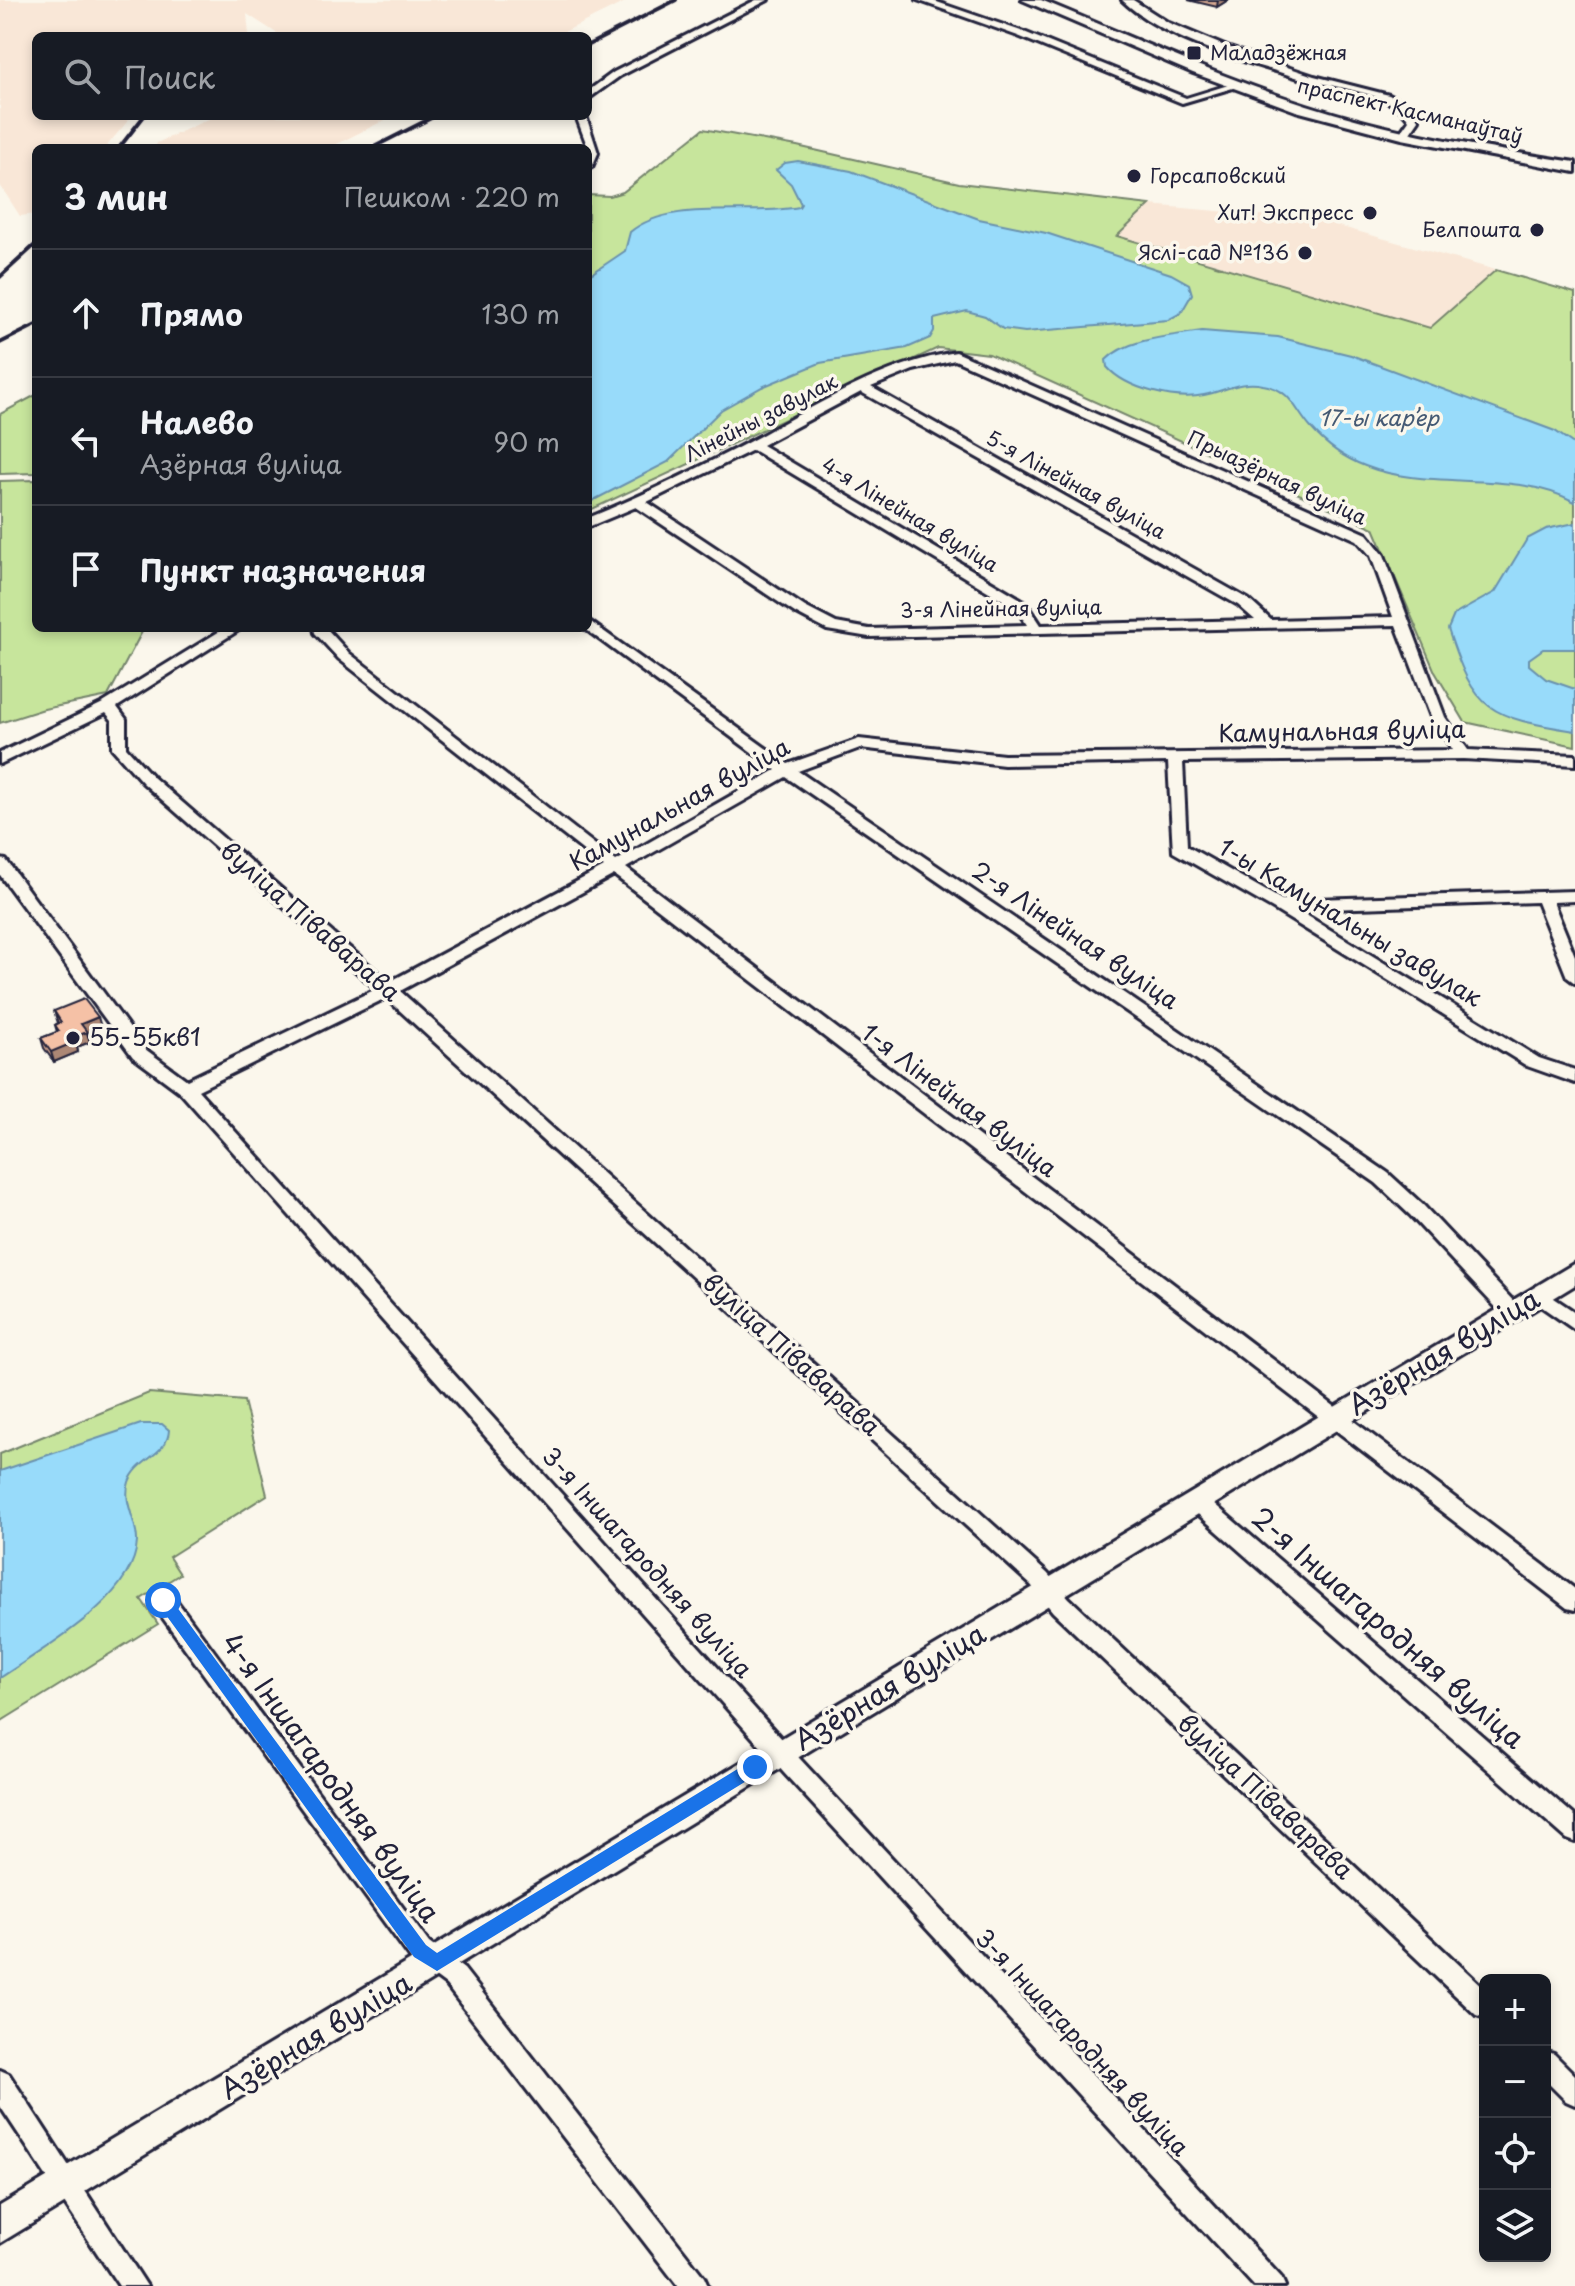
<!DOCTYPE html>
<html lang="ru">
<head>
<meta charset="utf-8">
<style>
	body { margin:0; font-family:"Playpen Sans",sans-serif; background:#242831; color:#f1f3f6 }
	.controls { position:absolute; right:24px; bottom:24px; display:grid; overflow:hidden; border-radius:12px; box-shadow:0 4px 12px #0003 }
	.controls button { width:72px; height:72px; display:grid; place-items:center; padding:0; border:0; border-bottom:2px solid #363941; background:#171b24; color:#f1f3f6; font:40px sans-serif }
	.stop { position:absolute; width:24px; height:24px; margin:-18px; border:6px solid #1a73e8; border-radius:50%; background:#fff }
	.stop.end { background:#1a73e8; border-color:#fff; box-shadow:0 2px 8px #0008 }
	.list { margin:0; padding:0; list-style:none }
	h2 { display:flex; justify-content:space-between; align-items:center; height:104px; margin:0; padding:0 32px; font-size:34px }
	h2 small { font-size:26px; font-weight:400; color:#9ea1a6 }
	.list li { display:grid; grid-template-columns:52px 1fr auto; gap:24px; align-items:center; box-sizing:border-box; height:128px; padding:0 32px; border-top:2px solid #363941 }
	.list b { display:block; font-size:30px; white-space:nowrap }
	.list p { margin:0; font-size:26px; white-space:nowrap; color:#9ea1a6 }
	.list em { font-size:26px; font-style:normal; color:#9ea1a6 }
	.icon { flex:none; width:44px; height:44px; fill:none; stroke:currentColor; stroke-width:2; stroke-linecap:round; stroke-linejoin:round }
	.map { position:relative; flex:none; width:1575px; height:2286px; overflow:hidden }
	.search { position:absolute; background:#171b24; box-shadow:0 4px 12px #0003; left:32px; top:32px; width:560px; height:88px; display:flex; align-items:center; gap:20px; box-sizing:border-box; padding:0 28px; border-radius:12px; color:#9ea1a6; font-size:30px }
	.panel { position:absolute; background:#171b24; box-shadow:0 4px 12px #0003; left:32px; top:144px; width:560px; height:488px; border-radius:12px }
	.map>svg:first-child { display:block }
	.built { fill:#f9e7d7 }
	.green { fill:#c7e59c; stroke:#74846c; stroke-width:2 }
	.water { fill:#98dbfa; stroke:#6991ae; stroke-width:2 }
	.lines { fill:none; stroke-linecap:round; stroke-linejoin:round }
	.street-casing { stroke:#22223b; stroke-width:6 }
	.secondary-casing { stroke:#22223b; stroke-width:6 }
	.primary-casing { stroke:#22223b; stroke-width:6 }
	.street { fill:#fbf7ec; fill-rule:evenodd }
	.secondary { fill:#fbf7ec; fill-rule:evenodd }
	.primary { fill:#fbf7ec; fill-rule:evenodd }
	.rail { stroke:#22223b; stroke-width:4 }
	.wall { fill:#d3a68f; stroke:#22223b; stroke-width:2 }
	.shaded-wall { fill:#ac8774; stroke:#22223b; stroke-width:2 }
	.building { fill:#f5c1a6; stroke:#22223b; stroke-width:2 }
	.route { fill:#1a73e8 }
	.poi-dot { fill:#22223b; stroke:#fbf7ec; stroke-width:3 }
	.labels { text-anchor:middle; stroke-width:7; stroke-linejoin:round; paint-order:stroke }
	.far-poi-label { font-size:20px; fill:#22223b; stroke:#fbf7ec; text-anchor:end }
	.far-street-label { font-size:20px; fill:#22223b; stroke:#fbf7ec }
	.far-water-label { font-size:22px; font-style:italic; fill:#455a74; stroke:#fbf7ec }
	.street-label { font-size:24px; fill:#22223b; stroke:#fbf7ec }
	.poi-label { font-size:24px; fill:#22223b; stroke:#fbf7ec; text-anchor:start }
	.near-street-label { font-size:28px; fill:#22223b; stroke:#fbf7ec }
</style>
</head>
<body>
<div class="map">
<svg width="1575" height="2286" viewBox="0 0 1575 2286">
	<rect width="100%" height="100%" fill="#fbf7ec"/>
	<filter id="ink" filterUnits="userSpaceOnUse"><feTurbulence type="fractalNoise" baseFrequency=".0125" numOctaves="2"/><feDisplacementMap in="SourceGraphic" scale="16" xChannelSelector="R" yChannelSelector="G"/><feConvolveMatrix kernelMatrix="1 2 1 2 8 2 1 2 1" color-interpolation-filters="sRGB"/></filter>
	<g filter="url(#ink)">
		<!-- built -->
		<g class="built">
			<path d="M0,0H629L556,36H281L247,14L249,36H36V116H132L105,148H36V214L20,216L0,185Z"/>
			<path d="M215,116H393L329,148H155L157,143Z"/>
			<path d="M1150,205L1317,220L1496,270L1431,328L1117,235Z"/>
		</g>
		<!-- green -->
		<g class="green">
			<path d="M703,129L797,146L959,183L1150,205L1117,236L1430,328L1496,270L1575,293V746L1465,722L1435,672L1374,528L989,354L938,348L588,511V195L610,196L623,192Z"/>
			<path d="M36,395V473L0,474V414Z"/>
			<path d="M36,480V628H144L108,696L44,709L0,723V481Z"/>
			<path d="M149,1393L244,1401L267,1495L169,1557L180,1574L141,1599L158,1624L0,1722V1454Z"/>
		</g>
		<!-- water -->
		<g class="water">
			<path d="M798,161L851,171L979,219L1046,233L1171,274L1189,284L1192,294L1181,313L1168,320L1025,332L1003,329L985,316L967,311L934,319V331L930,338L907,348L820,363L762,387L721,410L668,462L588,503V276L625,251L630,232C671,198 749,217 799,207L801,204L791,184L776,170L785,163Z"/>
			<path d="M1202,331L1278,337L1351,355L1555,431L1575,445V502C1511,468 1432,492 1365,466C1344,458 1326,445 1311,428C1294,409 1292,390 1263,385C1242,380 1224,391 1204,395C1176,401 1126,389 1107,367L1106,360C1127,338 1173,336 1202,331Z"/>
			<path d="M1575,523V649H1543L1529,659V665L1546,679L1575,689V731C1489,717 1475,713 1448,629L1454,615L1495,592L1527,539L1546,529Z"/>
			<path d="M141,1424H162L169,1430C168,1455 138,1458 129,1482C122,1503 138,1522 137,1542C134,1599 42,1649 0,1678V1471Z"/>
		</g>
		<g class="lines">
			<!-- street casing -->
			<g class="street-casing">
				<g id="street">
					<path d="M756,0H768L620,76L588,99V91L614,72Z"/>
					<path d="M917,0H931L1024,32L1186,98L1238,82L1243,85L1182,103L1018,36Z"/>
					<path d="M1122,0H1133L1169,23L1227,47L1314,76L1389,95L1409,106L1419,120L1408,136H1400L1399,134L1409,120C1393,92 1331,87 1302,79C1247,62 1164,41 1122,0Z"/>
					<path d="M576,116H586L598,153L592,167L588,168V148Z"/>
					<path d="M956,352L1367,534L1384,555L1445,717L1468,750L1575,755V765L1463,759L1183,762L1187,846L1282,900L1575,891V901L1553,902L1575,956V983L1567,977L1537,902L1298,910L1539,1058L1575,1070V1083L1527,1066L1273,909L1173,852L1168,762L1004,765L860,748L798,771L1388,1173L1423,1205L1519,1307L1522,1312L1519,1317H1505L1410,1215L1376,1183L786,777L626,868L1575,1589V1610L1567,1608L614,875L400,991L1047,1573L1069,1598L1485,1989V2018L1476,2015L1053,1612L1031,1585L386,998L198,1090L800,1759L1281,2277L1285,2286H1254L784,1773L180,1092L133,1057L0,875V859L6,860L145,1049L187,1080L376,989L143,783L112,748V720L106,713L0,764V753L103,703L225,628H242L117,707L126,719V747L153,777L389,982L604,867L339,659L315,633L314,628H326L349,653L616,861L776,770L584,628H588V620L788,764L859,739L1004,755L1453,750L1431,717L1396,625L869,637L827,630L795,613L636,507L588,527V518C647,494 703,466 760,436C822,402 885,363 956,352ZM955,360L1357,540L1371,556L1393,617L1271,620L1248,599L871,387L913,370ZM861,392L1238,605L1255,620L1041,625L1026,602L762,445ZM753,450L1016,608L1027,625L869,629L836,623L805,607L647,502Z"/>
					<path d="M1539,1288L1575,1312V1330L1532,1300L1529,1295L1532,1290Z"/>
					<path d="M1198,1493L1205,1496L1575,1816V1842L1567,1839L1191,1508L1188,1502L1191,1496Z"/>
					<path d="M163,1591L171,1593L429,1943L464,1969L704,2277L708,2286H678L446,1985L411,1959L155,1607L152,1600L155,1593Z"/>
					<path d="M1545,2051L1554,2054L1575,2075V2105L1566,2101L1545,2080Z"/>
					<path d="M0,2070L9,2074L147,2286H119L0,2106Z"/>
				</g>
			</g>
			<!-- secondary casing -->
			<g class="secondary-casing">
				<path id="secondary" d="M1575,1263V1285L0,2243V2206Z"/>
			</g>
			<!-- primary casing -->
			<g class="primary-casing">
				<path id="primary" d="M1022,0H1041C1129,36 1216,76 1307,105C1394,133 1485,148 1575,162V172L1402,139L1296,111L1193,73Z"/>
			</g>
			<!-- street -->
			<use href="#street" class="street"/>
			<!-- secondary -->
			<use href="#secondary" class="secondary"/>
			<!-- primary -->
			<use href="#primary" class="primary"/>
			<!-- rail -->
			<g class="rail">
				<path d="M588,45L676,0"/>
				<path d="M119,148L144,116"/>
				<path d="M372,148L435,116"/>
				<path d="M0,277L36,244"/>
				<path d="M0,343L36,325"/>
			</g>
		</g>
		<!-- wall -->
		<g class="wall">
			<path d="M1188,0H1228L1217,7Z"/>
			<path d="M54,1011L101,1027L87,1033L90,1042L77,1047L78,1052L54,1062L44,1048L41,1038L57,1032L55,1025L58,1023Z"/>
		</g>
		<!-- shaded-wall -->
		<g class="shaded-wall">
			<path d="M1218,0H1228L1217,7Z"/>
			<path d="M98,1017L101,1027L87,1033L90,1042L77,1047L78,1052L54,1062L51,1052L81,1024Z"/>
		</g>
		<!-- building -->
		<path class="building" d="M84,999L98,1017L81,1024L87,1032L72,1038L75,1042L51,1052L41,1038L59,1031L55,1025L61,1022L54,1011Z"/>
	</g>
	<!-- route -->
	<path class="route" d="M163,1593L168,1595L426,1945L437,1953L749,1762L755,1759L763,1767L761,1772L437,1971L414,1957L158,1604L155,1600Z"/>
	<!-- markers -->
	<g class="poi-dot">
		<rect x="1186" y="45" width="16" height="16" rx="4"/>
		<circle cx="1134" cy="176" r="8"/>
		<circle cx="1370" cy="213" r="8"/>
		<circle cx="1537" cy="230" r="8"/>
		<circle cx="1305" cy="253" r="8"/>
		<circle cx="73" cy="1038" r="8"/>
	</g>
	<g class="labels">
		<!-- far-poi labels -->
		<g class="far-poi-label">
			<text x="1210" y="60" text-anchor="start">Маладзёжная</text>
			<text x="1150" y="183" text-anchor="start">Горсаповский</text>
			<text x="1354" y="220">Хит! Экспресс</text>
			<text x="1521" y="237">Белпошта</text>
			<text x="1289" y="260">Яслі-сад №136</text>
		</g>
		<!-- far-street labels -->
		<g class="far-street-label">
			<text transform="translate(1410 111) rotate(13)" y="7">праспект Касманаўтаў</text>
			<text transform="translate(761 418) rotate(-27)" y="7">Лінейны завулак</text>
			<text transform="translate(1277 478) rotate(25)" y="7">Прыазёрная вуліца</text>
			<text transform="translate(1076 485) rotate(29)" y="7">5-я Лінейная вуліца</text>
			<text transform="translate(910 515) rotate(31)" y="7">4-я Лінейная вуліца</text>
			<text transform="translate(1001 609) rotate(-1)" y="7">3-я Лінейная вуліца</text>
		</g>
		<!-- far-water labels -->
		<g class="far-water-label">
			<text x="1379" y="426">17-ы кар’ер</text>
		</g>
		<!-- street labels -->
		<g class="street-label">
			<text transform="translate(1342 732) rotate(-1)" y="8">Камунальная вуліца</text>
			<text transform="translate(680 805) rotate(-29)" y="8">Камунальная вуліца</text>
			<text transform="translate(310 922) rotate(41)" y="8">вуліца Піваварава</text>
			<text transform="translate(1350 923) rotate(31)" y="8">1-ы Камунальны завулак</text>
			<text transform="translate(1075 936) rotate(34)" y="8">2-я Лінейная вуліца</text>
			<text transform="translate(959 1101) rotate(37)" y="8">1-я Лінейная вуліца</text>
			<text transform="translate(791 1355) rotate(42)" y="8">вуліца Піваварава</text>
			<text transform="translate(647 1563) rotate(48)" y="8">3-я Іншагародняя вуліца</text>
			<text transform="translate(1265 1797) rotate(43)" y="8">вуліца Піваварава</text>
			<text transform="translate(1082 2043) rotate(47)" y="8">3-я Іншагародняя вуліца</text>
		</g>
		<!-- poi labels -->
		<g class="poi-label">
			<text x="89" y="1046">55-55кв1</text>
		</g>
		<!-- near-street labels -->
		<g class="near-street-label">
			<text transform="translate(1444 1352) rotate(-31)" y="10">Азёрная вуліца</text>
			<text transform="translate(1388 1628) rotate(41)" y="10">2-я Іншагародняя вуліца</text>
			<text transform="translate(890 1687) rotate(-31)" y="10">Азёрная вуліца</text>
			<text transform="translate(331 1778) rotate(54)" y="10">4-я Іншагародняя вуліца</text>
			<text transform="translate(316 2036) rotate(-31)" y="10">Азёрная вуліца</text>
		</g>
	</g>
</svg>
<div class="controls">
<button>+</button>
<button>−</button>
<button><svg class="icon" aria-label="locate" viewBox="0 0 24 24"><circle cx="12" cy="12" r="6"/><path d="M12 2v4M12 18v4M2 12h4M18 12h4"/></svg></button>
<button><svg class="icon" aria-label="layers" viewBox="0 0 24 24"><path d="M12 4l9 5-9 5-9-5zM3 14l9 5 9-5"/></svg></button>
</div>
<div class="stop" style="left:163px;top:1600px"></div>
<div class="stop end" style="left:755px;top:1767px"></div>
<div class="search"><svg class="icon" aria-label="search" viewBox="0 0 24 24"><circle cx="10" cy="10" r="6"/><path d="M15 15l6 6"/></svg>Поиск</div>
<section class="panel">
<h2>3 мин<small>Пешком · 220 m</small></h2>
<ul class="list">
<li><svg class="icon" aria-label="ahead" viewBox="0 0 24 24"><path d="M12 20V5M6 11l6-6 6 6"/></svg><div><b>Прямо</b></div><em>130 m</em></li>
<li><svg class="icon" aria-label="left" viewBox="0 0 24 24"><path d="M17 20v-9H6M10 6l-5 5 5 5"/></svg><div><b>Налево</b><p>Азёрная вуліца</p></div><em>90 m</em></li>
<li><svg class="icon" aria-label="arrive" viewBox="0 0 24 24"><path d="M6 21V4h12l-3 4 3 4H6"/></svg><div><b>Пункт назначения</b></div></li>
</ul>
</section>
</div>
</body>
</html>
